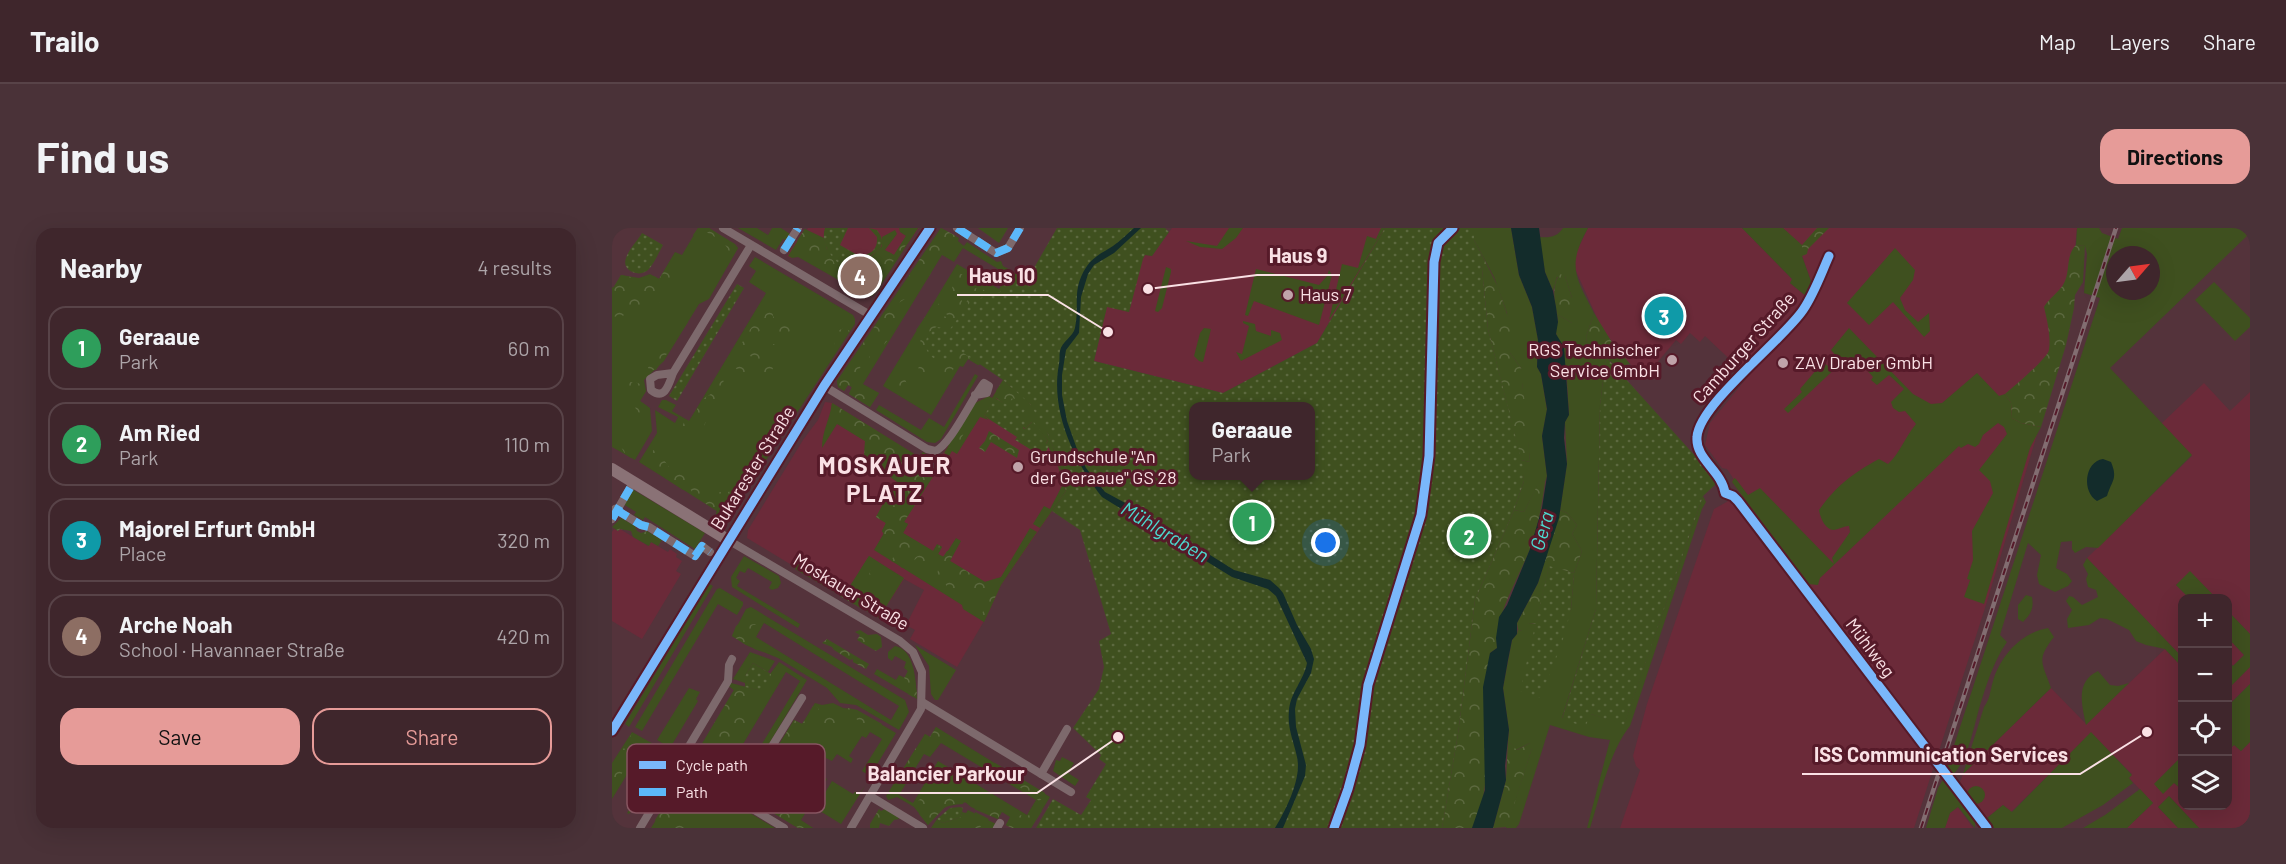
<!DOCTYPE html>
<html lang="en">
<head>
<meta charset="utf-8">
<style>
	body { margin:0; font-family:Barlow,sans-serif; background:#4a3238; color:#f1f3f6 }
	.controls { position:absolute; right:18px; bottom:18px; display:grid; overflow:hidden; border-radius:12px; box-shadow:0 6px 24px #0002 }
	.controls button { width:54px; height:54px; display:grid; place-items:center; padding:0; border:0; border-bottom:2px solid #584348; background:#3f262c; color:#f1f3f6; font:30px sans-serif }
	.compass { position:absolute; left:1494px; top:18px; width:54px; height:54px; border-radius:50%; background:#3f262c; box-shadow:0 6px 24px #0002; rotate:62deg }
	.you { position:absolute; left:714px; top:315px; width:21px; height:21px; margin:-15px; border:4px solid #fff; border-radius:50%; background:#1a73e8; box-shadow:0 0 0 9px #1a73e833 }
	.badge { display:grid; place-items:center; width:39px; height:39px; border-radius:50%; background:#e69b98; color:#fff; font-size:20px; font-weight:700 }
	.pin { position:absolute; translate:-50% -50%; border:3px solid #fff; box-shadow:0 2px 6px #0006 }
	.popup { position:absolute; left:577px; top:174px; width:126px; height:78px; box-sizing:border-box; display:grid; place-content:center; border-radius:12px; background:#3f262c; filter:drop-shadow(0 2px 4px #0005); font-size:20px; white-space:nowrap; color:#ada5a9 }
	.popup b { font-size:22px; color:#f1f3f6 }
	.popup::after { content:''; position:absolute; left:50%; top:100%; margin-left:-12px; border:12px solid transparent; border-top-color:#3f262c }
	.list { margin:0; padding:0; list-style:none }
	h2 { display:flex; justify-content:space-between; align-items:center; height:78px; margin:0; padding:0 24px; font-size:26px }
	h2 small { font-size:20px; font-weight:400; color:#ada5a9 }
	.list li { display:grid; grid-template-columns:39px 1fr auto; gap:18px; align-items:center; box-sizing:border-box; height:84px; margin:0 12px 12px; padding:0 12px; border:2px solid #584348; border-radius:18px }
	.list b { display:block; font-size:22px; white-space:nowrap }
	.list p { margin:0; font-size:20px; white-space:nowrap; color:#ada5a9 }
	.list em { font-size:20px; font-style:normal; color:#ada5a9 }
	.actions { display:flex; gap:12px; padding:18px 24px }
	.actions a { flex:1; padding:14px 0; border:2px solid #e69b98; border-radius:18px; text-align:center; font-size:21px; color:#e69b98 }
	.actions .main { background:#e69b98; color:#111 }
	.icon { flex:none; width:33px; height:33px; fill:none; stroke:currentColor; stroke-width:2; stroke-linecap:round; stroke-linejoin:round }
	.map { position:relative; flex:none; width:1638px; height:600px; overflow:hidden; border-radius:18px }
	header { display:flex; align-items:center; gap:36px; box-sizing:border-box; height:84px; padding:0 30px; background:#3f262c; border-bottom:2px solid #584348 }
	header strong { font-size:28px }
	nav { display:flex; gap:33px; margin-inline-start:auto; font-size:21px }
	.intro { display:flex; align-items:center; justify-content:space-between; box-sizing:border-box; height:144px; padding:0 36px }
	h1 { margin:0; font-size:42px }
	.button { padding:15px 27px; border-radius:18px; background:#e69b98; color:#111; font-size:21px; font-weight:700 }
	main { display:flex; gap:36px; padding:0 36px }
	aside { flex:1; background:#3f262c; border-radius:18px; box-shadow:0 6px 24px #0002 }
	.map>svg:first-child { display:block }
	.built { fill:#6b2a39 }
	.grass { fill:#3f501f; fill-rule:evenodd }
	.forest { fill:url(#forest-crowns) }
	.park { fill:url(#park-dots); fill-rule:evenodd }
	.water { fill:#132c2b }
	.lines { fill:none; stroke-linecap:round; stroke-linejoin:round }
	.street { stroke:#7d696c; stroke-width:8 }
	.secondary { stroke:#8a7276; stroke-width:12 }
	.rail-casing { stroke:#826d71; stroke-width:4.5 }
	.rail { stroke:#561a29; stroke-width:2; stroke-dasharray:7; stroke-linecap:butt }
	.quiet { stroke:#5cb8fa; stroke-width:8; stroke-dasharray:15 8; stroke-linecap:butt }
	.cycleway-casing { stroke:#561a29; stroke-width:13 }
	.cycleway { stroke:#7ab7fb; stroke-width:9 }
	.poi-dot { fill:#c0a4aa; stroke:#561a29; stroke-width:2 }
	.labels { text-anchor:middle; stroke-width:6; stroke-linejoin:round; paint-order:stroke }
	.poi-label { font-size:18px; fill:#fae1e5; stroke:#561a29; text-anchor:start }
	.street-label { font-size:18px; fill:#fae1e5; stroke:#561a29 }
	.water-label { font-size:20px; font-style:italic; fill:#4cd9cf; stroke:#561a29 }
	.district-label { font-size:24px; font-weight:bold; letter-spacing:1.5px; fill:#fae1e5; stroke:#561a29 }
	.key { fill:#561a29; stroke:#875661; stroke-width:1.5 }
	.key-label { font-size:16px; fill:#fae1e5 }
	.leader { fill:none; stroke:#fae1e5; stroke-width:2 }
	.callout-dot { fill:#fae1e5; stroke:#561a29; stroke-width:2 }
	.callout-label { font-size:20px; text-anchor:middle; font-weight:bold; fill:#fae1e5; stroke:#561a29; stroke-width:6; stroke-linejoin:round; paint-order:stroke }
</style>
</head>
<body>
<header>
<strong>Trailo</strong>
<nav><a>Map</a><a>Layers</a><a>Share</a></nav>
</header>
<div class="intro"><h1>Find us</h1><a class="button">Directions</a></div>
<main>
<aside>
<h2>Nearby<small>4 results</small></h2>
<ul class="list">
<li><span class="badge" style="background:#2e9e5b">1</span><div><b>Geraaue</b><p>Park</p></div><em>60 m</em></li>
<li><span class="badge" style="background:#2e9e5b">2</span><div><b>Am Ried</b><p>Park</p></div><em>110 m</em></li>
<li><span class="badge" style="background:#0f9aa8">3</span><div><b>Majorel Erfurt GmbH</b><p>Place</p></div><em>320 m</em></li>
<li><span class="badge" style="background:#8d6e63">4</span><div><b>Arche Noah</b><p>School · Havannaer Straße</p></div><em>420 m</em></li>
</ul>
<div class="actions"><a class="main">Save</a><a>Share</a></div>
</aside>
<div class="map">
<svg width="1638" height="600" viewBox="0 0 1638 600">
	<defs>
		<pattern id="forest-crowns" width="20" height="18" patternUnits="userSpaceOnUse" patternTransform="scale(1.5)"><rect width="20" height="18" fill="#3f501f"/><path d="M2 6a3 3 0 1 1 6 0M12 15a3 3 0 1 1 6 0" fill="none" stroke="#5c693f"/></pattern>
		<pattern id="park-dots" width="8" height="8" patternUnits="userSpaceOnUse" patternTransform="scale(1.5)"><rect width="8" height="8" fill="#3f501f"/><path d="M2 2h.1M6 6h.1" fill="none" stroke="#5c693f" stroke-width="1.8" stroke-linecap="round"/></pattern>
	</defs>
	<rect width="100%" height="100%" fill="#54333b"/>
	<!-- built -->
	<g class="built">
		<path d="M196,0H307L261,65L188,27L178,30L175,28L190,4L193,5Z"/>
		<path d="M560,0H773L705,115L611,165L482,133L495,78L517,84L530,31L533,27L540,28Z"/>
		<path d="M976,0H1130L1181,52L1178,55L1195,69L1200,56L1185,14L1171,0H1465L1453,113L1374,377L1302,600H1008L1028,542L1024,538L1021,528L1035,476L1102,281L1129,266L1120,254L1121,250L1115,241L1110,240L1093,217L1098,195L1134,151L1127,140L1093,108L1088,114L1078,105L1069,116L1064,112L1034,148L1019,137L990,101L964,43L962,29Z"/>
		<path d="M391,152L418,176L427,190L447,234L454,263L389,357L375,388L345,439L298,411L303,402L294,397L312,362L292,351L267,390L135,310L136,302L191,212L206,192L213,174L220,175L312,232L309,237L320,243L363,175L377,168L380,170Z"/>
		<path d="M1592,155L1618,183L1638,164V406L1616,383V370H1604L1578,344L1564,357L1577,370H1570V429L1475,330L1580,228L1549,196Z"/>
		<path d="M2,301L6,303L8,301L36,318L39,314L56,324L58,321L65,326L64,329L70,333L64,343L69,346L30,411L0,393V304Z"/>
		<path d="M1616,410L1632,427L1621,438L1616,432Z"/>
		<path d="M1553,421L1570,439V528L1542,556L1562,555L1570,562V578H1616V523L1622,517L1629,523L1638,514V600H1587L1557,568L1546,579L1566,600H1515L1541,575L1517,550L1520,546L1479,505L1399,584L1391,577L1375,590L1348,554L1351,546L1439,460L1474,496Z"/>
		<path d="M1638,439V456L1617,476L1619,481L1616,484V461Z"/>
		<path d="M1346,579L1361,600H1333L1338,585Z"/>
	</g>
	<!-- grass -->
	<g class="grass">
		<path d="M86,0H97L126,20L97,71L87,76L52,133L32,152L34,163L28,173L38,180L40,203L23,232L0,219V59L2,60L9,47L27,50L38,46L47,51L63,24L70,27Z"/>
		<path d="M126,0H145L156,7L160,0H169L178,6L174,12L171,11L164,22Z"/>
		<path d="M287,0H306L265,63L260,68L253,67L186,29L180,30L176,28L193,1L212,10L215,21L250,37L270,18V9L283,2L285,6L273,22L282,27L294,8L288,4Z"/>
		<path d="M329,0L347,10L346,13L352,18L355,14L385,34L389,33L391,38L400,43L398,48L404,51L373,134L366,137L356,131L351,139L348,138L319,187L271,158L345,36L387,61L396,47L351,20L342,34L330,27L251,156L267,165L258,179L237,166L240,159L236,157L232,163L226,159L225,153Z"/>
		<path d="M617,0H631L624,10L610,21L588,19L574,13L605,18Z"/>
		<path d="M769,0H773L717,92L730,36L746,40L755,8L764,11Z"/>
		<path d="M862,0H899L907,47L920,79L926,112L925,139L929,146L935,182L930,208L935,248L933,254L928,253L912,284L902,282L912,253L909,232L918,234L910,155L909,140L898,125L895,85L882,49L862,12Z"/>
		<path d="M951,0H976C955,38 963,48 982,85L974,109L975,115L994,129L988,177L984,381L950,490L979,486L1012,496L1091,268L1094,274L1090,281L1018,498C997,524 988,569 978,600H975L998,512L977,509L938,497L907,596L904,600H894L920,520L918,515L904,522L896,513L897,502L891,460L900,412L905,406L906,401L909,403L917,395L924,396L909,463L959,382L962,345L970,323L960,306L965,297L955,285L948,282L955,236L953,194L957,186L955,153L943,100L946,94L945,86L960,95V70L953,48L945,49L941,63L933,44L927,9C938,10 945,9 951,0Z"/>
		<path d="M1130,0H1171L1190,17V28L1200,56L1195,69L1178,55L1180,51Z"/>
		<path d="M1465,0H1487L1490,5L1506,11L1510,0H1638V5L1498,140L1580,227L1486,320L1474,319L1463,325L1460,321V313L1449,314L1444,340L1455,346L1460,353L1456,358L1443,364L1427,356L1425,347L1429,327L1416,315L1388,407L1395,414C1383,431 1376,452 1370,471C1363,491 1357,533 1341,546L1335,539L1488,70L1472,65L1475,26L1473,18L1464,17ZM1503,27H1539V63H1503Z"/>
		<path d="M1283,20L1303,42L1301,52L1288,70L1293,82L1306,94L1317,85L1318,103L1312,109L1281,74L1257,97L1235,75Z"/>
		<path d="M143,29L241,87L243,91V96L120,284L111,291L104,286L105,283L27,234L45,205L43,182L63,195L66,189L46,179L50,172H54L64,177L60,183L77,193L154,65L137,54L144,43L137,38Z"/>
		<path d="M554,39L559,41V44L550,80L546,84L543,83Z"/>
		<path d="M644,41L707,57L715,48L717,42L720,47L707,97L642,73L636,88L633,87Z"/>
		<path d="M1602,54L1638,90V99L1623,113L1583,72Z"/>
		<path d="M631,93L643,96L644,103L659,108V102L668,105L670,112L629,133L624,124L630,126L637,98L631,95Z"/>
		<path d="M592,100L599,101L591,134L587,133L582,128L588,105Z"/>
		<path d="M1237,100L1301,166L1319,176L1330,175L1365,145L1387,168L1393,166L1399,175L1400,190L1409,195L1429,199L1418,220L1372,376L1352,369L1358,352L1355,351L1361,332L1360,303L1381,265L1378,253L1367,242L1395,206L1392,199L1386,195L1371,207L1367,216L1363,219L1356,216L1349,220L1347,218L1208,350L1206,357L1196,356L1120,254L1122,250L1124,251L1136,267L1148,260L1222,336L1220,330L1238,304L1237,298C1232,298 1227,301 1222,302C1213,302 1208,289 1207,282C1224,258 1241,245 1267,231L1276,236C1288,225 1293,209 1304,196L1293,183L1287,184L1281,180L1279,174L1292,161L1277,147L1265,157L1259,152L1261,149L1246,132L1237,140L1230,134L1176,185L1172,181L1190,164L1188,161L1211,134L1216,138L1225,129L1219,122Z"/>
		<path d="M363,146L366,148L329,211L323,215L315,214L264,182L267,177L309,202L317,190L332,199Z"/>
		<path d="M391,152C399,160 412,167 419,177C438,201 447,234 454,263L428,300L421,296L432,278L438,281L451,256L445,234L434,215L436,213L420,194L413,201L396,178L384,170L372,188L377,192L368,189L345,226L340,223L337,228L332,225L363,175L377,168L380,170Z"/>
		<path d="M220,175L307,229L311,224L316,227L317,233L314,240L320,243L326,234L329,236L292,294L296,296L291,305L321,323L325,316L330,319L326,326L332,329L344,310L349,313L338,333L373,354L389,349L418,300L425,304L389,357L372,394L351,381L350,377L262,322L272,305L270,303L274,295L264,289L285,254L277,248L285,233L281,231L272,245L252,233L253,213L225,196L210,220C210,203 218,191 220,175Z"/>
		<path d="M20,261L93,305L83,321L33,289L31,292L22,287L24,284L11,276Z"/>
		<path d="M132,328L167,348L169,355L166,360L160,362L157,360L160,354L136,340L133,345L128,343L124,350L128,353L125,358L188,396L186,400L120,359L119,349Z"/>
		<path d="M257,328L292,350L267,390L183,341L186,336L234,364Z"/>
		<path d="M1475,330L1570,429V439L1553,421L1534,417L1524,413L1517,402L1495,391L1488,390L1477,397L1456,400L1455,391L1460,382L1454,373L1457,368L1461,369L1470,377L1486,369L1484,362L1476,359L1474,351L1476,346L1471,337Z"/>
		<path d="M1578,343L1604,370H1577L1564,357Z"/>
		<path d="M97,356L101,358L17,499L13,496Z"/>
		<path d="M108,360L131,374V377L125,387L106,376L30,503L23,499L105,361Z"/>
		<path d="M1414,367L1420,369C1422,380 1419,386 1411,394L1406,391V377Z"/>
		<path d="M139,379L293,472L297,484L287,502L244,477L228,475L215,460L166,430L136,418L120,408L134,381ZM152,395L287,478L279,492L144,409Z"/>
		<path d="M1616,383L1638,406V439L1616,461V432L1621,438L1632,427L1616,410Z"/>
		<path d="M1436,400L1442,409C1424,432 1430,434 1439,460L1351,546L1372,479C1378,471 1378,463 1381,453C1389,427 1409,405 1436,400Z"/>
		<path d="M303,417L344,442L326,472H323L319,466L317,438Z"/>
		<path d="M283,418C303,421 304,455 305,471L262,446L265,441L284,452L287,447L293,450L296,443L292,440L294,434L283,428L280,433L276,430V424Z"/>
		<path d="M138,424L163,433L156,444L141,435L133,448V455L121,451Z"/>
		<path d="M167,434L195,452L129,563L88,537L91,531L85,528L81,534L76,528L79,523L84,526L122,462L117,458L119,455L146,462ZM174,444L188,453L125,557L112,548Z"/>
		<path d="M1486,443L1498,457L1506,458L1517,455L1474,497C1470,476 1463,454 1486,443Z"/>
		<path d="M1638,456V514L1629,523L1622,517L1616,523V484L1619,481L1617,477Z"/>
		<path d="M77,460L88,464L84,471L86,473L58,520L45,512Z"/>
		<path d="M203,475L210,477L221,475L231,480L245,482L284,505L258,548L250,543L270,511L258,504L254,510L250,508L237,528L241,531L239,535L225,526L220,533L212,529L203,544L215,551L189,592L201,600H186L135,569L182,492L190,496Z"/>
		<path d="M324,499L438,569L419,600H400L394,597L398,589L390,584L386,591L359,579L352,573L351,576C333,577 326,581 316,597L302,579L285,569L276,572L274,568L313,506L318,509ZM329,515L424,572L415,587L326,533L301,575L287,567L312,526L318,529Z"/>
		<path d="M20,504L52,522C59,533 52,544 45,554L34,548L47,527L32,519L0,571V535Z"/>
		<path d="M1479,504L1520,547L1517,550L1521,555L1491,577L1450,600H1382L1375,590L1391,577L1400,584Z"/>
		<path d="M1570,528V562L1562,555L1551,566L1542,556Z"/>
		<path d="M450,529L462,535L456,545L467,552L463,558L441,543L444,532L448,533Z"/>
		<path d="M73,546L163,600H39Z"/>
		<path d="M1332,550L1363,594V600L1346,579L1338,585L1333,600H1314L1326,560Z"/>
		<path d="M220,553L241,566L243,564L247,566L253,558L229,596L208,583L207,575Z"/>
		<circle cx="1364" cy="567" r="9"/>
		<path d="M1528,561L1541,575L1515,600H1471L1493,587Z"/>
		<path d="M1557,568L1587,600H1566L1546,579Z"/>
		<path d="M356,582L384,596L382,600H319L325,591L331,595L349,589L350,584L354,585Z"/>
	</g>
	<!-- forest -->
	<g class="forest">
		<path d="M86,0H97L123,16L126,20L116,37L111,35L113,29L117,26C116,14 103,10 93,3L89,10L85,11L81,7Z"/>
		<path d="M295,0H306C299,12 290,21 283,31C276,40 274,52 264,59L260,57L258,62C241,67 222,49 210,38L212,31L216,28L221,32L226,43L233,50L242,49L252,34L257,41L264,38L268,41L273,26L277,24L282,27L294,8Z"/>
		<path d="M329,0L344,8L336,13L337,22L330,26L322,24L321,29L313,35L314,40L319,45L315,51L309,48L306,51H299L297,47Z"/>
		<path d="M366,0H396L387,15Z"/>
		<path d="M1205,0H1217L1196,21L1195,26L1190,28V17Z"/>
		<path d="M193,1L207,13L208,29L201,37L191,31L183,23L186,11Z"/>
		<path d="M1464,17L1473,18L1471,54L1463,67L1462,80L1454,117L1429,199L1409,195L1400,190L1399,175L1393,166C1402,158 1435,131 1437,122C1439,108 1435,92 1432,79C1437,70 1446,65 1451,57C1459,44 1453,28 1464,17Z"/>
		<path d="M870,27L886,59L899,98L898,125L909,140L911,146L910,155L914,181L918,234L909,232L876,101L870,41L865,31Z"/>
		<path d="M54,40L58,41V51L45,61L48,69L47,75L43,78L19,80C14,88 9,90 0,88V65H4L1,60L9,47L24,50L21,59L25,60L29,55H38L42,48L47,51Z"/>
		<path d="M347,45L354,48L353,54L349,58L350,76L355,73L362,60L372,62L375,67L378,62L390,67L373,134L366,137L356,131L353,135C338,136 344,143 336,149L333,150L332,139H324L321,137L313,144H309L306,140L313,134L319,133L320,128L344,110L339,101L340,91L333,85L334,73L341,70L340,56L346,51Z"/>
		<path d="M948,46L953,48L960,70V95L945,86C943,73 939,57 948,46Z"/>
		<path d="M293,54H298L302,65L285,76L287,89L279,91L280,100L269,105L275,113L270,119L258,124V129L249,138L246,144L250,158L267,165L258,179L237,166L240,159L236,157L232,163L226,159L225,153Z"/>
		<path d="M155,75L159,77C162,84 158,90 168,94L173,91L180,94L183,100L172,107L166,104L164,100L158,102L152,100L142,107L140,115L148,116L152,120L159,115L168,119L175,115L177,118L176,123L171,124L164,130L156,129L162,138L159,144L150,148L144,146L131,148L120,136V130L125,125L137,132H143L136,126V123H132L128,119V115L134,112C136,101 141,96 151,93L154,84L150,80Z"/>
		<path d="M323,75L327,76L329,86L334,89V95L329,94L322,101L316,123L313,125L309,124L307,119L310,106L304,102Z"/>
		<path d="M982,85L1001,116L1018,136L1013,137L1009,143L994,129L975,115L974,109Z"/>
		<path d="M71,90L76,94L44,142H37L35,136L48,123L50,113C62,111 63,104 65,93Z"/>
		<path d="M232,100L238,103L220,129L217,125L223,117L221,105Z"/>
		<path d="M293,135L298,137L301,143L298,148L293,151L296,159L295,165L290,166L276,155L288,136Z"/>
		<path d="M111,150L113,164L102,177L90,202L81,201L76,207L71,208L69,203L73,191L77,193L82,186L86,185L85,181L91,171L102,164L104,155Z"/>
		<path d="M391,152L413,172L412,177L401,170L396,178L386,171L389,166L384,163Z"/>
		<path d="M15,154C24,154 30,154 34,163L28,173L35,178L31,186L25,184L21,173L14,170Z"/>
		<path d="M220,175L312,232L309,237L322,245L311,264L308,265L309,267L292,294L296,296L291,305L321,323L326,321L327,317L330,319L326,326L331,329L335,323H340L342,325L338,333L373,354L386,350L388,352L387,361L372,394L368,391L375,373L359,363L353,367L350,364L347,366L336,364L333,354L324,353L322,349L326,343L325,339L312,336L306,329C303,332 294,338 290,340L286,336L279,333L283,326L288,327L289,321L274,311L270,303L274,295L264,289L272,274L270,286L275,289C280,283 281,275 287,269L279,264L284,256L287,255V248L293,240L292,237L282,238L285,233L270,227L266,229L262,227L260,229L258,237L252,233L253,213L229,198L227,188L219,185Z"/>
		<path d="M362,177L368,179C369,189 363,189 358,195C353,200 349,212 346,218L338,220L336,218Z"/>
		<path d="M0,199C11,204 13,215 25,215C26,222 24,226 19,230L13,226L7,215L0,213Z"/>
		<path d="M377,203L407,222L405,230L379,214L373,224L367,220L373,213Z"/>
		<path d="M41,222L47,225L57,239C66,239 70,247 82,246L86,260H90L96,264C105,262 114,267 121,262C125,261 126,256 128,254L138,256L120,284L111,291L104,286L105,283L80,267L79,262H71L53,250V246L39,237Z"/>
		<path d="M928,252L933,254C930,277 926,299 918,321C905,354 883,386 885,420L878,425L874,543C873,563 870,583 860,600H830L846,506L863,372L902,282L912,284Z"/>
		<path d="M948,282L955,285L965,297L960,306L970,323L962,345L937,339L924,396L917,395L915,400L909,403L906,401L905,395L926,355Z"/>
		<path d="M9,290L23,298L25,303L29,305L35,303L50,312L46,318L39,314L37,318L21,309L19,303L8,301L6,303L0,299Z"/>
		<path d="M257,328L263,332L264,337L257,344L260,349L253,354L247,344Z"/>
		<path d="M244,362H249L254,365L256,374L252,382L228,368L230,365L237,368Z"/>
		<path d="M131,392L135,397L143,396C148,402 144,403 142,410L150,417L148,423L142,421L139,415L134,417L120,408L124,398Z"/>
		<path d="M248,402L256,407L265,406L269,409L270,419L264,423L245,412L248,407L243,404Z"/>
		<path d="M215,411L257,436L254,441L241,434V431L238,432L222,422L220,419L210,415Z"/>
		<path d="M296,436L301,440L305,466L301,469L296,466L298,463L294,459L295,452L292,450L296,443L294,441Z"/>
		<path d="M122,456C129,458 132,463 138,467L136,480L131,484L139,490L142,496L136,500C135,513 123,512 113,514C112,522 114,529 112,536L101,541L89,535L91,531L81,527V525L84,526L122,462L117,458Z"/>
		<path d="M201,478L205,479L208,483L215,482L220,486L222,482L226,481L229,491L226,502L220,497L216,501C208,498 205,488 197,485Z"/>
		<path d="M236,480L245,482L270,496L269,499L265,500L257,494L251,498L246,495L244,489L234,491L231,487Z"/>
		<path d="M182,492L190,496L193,492L195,496L192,502L187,504L184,501L182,504L195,515L197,521L195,523V527L199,529L200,526L198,524L203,520L204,523L209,524V530L211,531L203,544L210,548L207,550L200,546V536L193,538L186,529L188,525V522L180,526L174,517L168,525H162Z"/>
		<path d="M324,499L341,510L337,515L326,512L318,517L309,515L313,506L318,509Z"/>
		<path d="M20,506L25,507L29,513H32L29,519L25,518C23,527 18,540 10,545L5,560L0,564V545L4,543V535L8,534L10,521L17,519L15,512Z"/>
		<path d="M896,513L905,522L918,515L921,517L895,599L881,600L894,552Z"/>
		<path d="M304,520H308V525L302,534L297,536L299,540L291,554L285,556L283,554Z"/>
		<path d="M159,530L166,532L165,535L168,540L159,551L155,550L152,557L148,558L147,562L151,565L150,569L152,570L157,567V570L160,569L166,582L173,585L178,580L180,574L191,578L192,585L189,587L182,585L181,589L201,600H186L135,569Z"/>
		<path d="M383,535L433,565L432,569L427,573L416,564L412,563L402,554L391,548L392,544L381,542Z"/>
		<path d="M178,537L181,539L182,544L174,549L175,559L167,568H163L162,564L156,563L155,558L158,554L163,555L169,544Z"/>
		<path d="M41,556L43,558L32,575L23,584L20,582L17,586L15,585L19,579L23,580V572L32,565L34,558Z"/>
		<path d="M342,561L348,564L350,562H354L357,572L356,574L335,577L316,597L307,586L308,580L306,573C312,568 311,563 321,565L322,569L329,567L333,564H338Z"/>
		<path d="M385,572L392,576L387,582L388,586L386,591L362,581L370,577L383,578Z"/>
		<path d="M54,575H58L61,581L68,586L64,591L65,594L71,595L74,599L82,595H86L90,600H52L51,595L45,596L43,592Z"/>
		<path d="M267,581L269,583L273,581L286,589L287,591L282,592L277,598L268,595L267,600H258V596Z"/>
		<path d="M420,583H430L419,600H400L394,597L397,592L403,591L409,587L416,588Z"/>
		<path d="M363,584L377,591L367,600H346V590L349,589L350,587L353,592L356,594L359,589L363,590Z"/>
	</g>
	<!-- park -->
	<g class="park">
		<path d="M213,0H236L228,17L247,28C259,27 266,21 265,9L257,0L265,2C278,20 264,22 253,33C249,38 246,44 242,49L230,44L231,39C219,30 208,15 213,0Z"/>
		<path d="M445,0H553L557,4L540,28L533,27L531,31L517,84L495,79L482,133L611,165L705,115L773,0H862V12L870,27L866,31L870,41L876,101L911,238L912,253L902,282L863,372L846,506L830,600H424L441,571L469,587L479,572L474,569L494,536L487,531L489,527L461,500L487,461L492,439L487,413L499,406L468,302L440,283L454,263L447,234L436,206L418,176L391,152L347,122L336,132L325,133C313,124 311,118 317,104L325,99L338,101L359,73L388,64L401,44L415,52ZM582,178H698V248H582Z"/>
		<path d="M30,5L51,17C47,24 42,36 36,42C27,50 9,43 14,30C17,21 26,12 30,5Z"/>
		<path d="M125,56L132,60L65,173L57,168Z"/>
		<path d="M994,129L1085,230L1104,256L1091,268L1012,497L979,486L973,499L950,491L984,381L988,177Z"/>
		<path d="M383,170L396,177L400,170L415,179L410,187L417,192L411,200L413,201L421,193L436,213L434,215L437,218L431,229L403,212L405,209L372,188Z"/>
		<path d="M937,338L962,345L959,382L949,418L928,470L908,463Z"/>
		<path d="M141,435L159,446L156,457L146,462L133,459V448Z"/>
		<path d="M348,579L351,580L349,589L331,595L325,591L338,580Z"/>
	</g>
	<!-- water -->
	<g class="water">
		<path d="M522,0H529L502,25L482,37L476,46L469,69L467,105L454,122L450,147V167L455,193L466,224L474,240L493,264L528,283L622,342L658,352L667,360L671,365L685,397L699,421L702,431L699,445L685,471L683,481L684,499L694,537L693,548L671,600H663C674,582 690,550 685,529C682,514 675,500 677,483C678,465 692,452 695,435L664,368L656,361L620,349L490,269C462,233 438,183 447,136C448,132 447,127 448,123C450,113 461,109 463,100C468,76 459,62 475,38C482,28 492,24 501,18C508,13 515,6 522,0Z"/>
		<path d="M899,0H927L933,44L941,63L944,79L946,94L944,106L952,119L957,187L953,194L952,210L955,236L947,290L926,355L905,395V406L900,412L896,432L891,460L897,502L893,538L894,552L881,600H860L873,562L871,459L878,425L885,420L884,410L887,389L895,377L918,321L930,280L935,248L930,208L935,181L929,146L925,139L926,112L920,79L907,47Z"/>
		<path d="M1491,231L1499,234C1506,251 1500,252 1495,268L1485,273C1470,264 1472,234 1491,231Z"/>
	</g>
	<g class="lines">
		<!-- street -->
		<g class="street">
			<path d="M111,0L258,87"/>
			<path d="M345,0L384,25L396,20L408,0"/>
			<path d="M172,22L186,0"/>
			<path d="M1217,28C1209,46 1202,66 1191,82C1171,112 1087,176 1085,209C1083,231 1110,243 1113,265L1121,268L1126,273L1375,600"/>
			<path d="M61,145L45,147L38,151L39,162C53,173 57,156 61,145L139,17"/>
			<path d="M212,158L315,221L323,223C338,218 360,170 372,155L377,158L375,165L363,167"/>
			<path d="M3,281L29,297L37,299L83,328L90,318L98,324"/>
			<path d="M0,291L18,260"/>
			<path d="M116,312L288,413L301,424L310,444L309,481L239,600"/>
			<path d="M310,474L459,564"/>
			<path d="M67,536L172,600"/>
			<path d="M429,546L455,501"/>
			<path d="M258,568L311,600"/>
			<path d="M126,573L190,470"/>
			<path d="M28,600L116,453L117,437L120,431"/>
			<path d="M385,600L388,595"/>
		</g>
		<!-- secondary -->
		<g class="secondary">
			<path d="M0,241L116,312"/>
			<path d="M0,503L212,158L318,0"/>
		</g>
		<!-- rail casing -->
		<g class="rail-casing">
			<path id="rail" d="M1309,600L1504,0"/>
		</g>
		<!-- rail -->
		<use href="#rail" class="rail"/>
		<!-- quiet -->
		<g class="quiet">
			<path d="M345,0L384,25L396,20L408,0"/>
			<path d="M172,22L186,0"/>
			<path d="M3,281L29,297L37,299L83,328L90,318L98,324"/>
			<path d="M0,291L18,260"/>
		</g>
		<!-- cycleway casing -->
		<g class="cycleway-casing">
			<g id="cycleway">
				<path d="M1217,28C1209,46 1202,66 1191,82C1171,112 1087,176 1085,209C1083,231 1110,243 1113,265L1121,268L1126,273L1375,600"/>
				<path d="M0,503L212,158L318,0"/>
				<path d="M722,600L736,561L748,517L756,457L809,287L817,228L822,34L826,15L841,0"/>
			</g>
		</g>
		<!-- cycleway -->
		<use href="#cycleway" class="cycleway"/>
	</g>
	<!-- markers -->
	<g class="poi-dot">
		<circle cx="676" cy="67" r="6"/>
		<circle cx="1060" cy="132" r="6"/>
		<circle cx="1171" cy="135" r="6"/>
		<circle cx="406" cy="239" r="6"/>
	</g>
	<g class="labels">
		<!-- poi labels -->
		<g class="poi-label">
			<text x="688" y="73">Haus 7</text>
			<text x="1048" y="128" text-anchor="end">RGS Technischer<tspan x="1048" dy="21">Service GmbH</tspan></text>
			<text x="1183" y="141">ZAV Draber GmbH</text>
			<text x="418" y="235">Grundschule "An<tspan x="418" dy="21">der Geraaue" GS 28</tspan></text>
		</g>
		<!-- street labels -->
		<g class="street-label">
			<text transform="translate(1132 120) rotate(-48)" y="6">Camburger Straße</text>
			<text transform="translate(141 240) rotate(-58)" y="6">Bukarester Straße</text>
			<text transform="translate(239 364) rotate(31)" y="6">Moskauer Straße</text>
			<text transform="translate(1258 420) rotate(53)" y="6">Mühlweg</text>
		</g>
		<!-- water labels -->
		<g class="water-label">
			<text transform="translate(930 303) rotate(-74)" y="7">Gera</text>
			<text transform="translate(553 304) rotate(31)" y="7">Mühlgraben</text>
		</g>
		<!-- district labels -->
		<g class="district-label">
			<text x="273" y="246">MOSKAUER<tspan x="273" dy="28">PLATZ</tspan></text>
		</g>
	</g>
	<!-- legend -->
	<rect x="15" y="516" width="198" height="69" rx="9" class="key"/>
	<rect x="27" y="533" width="27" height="8" fill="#7ab7fb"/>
	<rect x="27" y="560" width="27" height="8" fill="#5cb8fa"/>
	<g class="key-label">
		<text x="64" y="543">Cycle path</text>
		<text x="64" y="570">Path</text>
	</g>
	<!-- callouts -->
	<path class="leader" d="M536 61L645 47H728M496 104L436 67H345M1535 504L1468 546H1190M506 509L425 565H244"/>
	<g class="callout-dot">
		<circle cx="536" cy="61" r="6"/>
		<circle cx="496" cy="104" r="6"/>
		<circle cx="1535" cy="504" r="6"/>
		<circle cx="506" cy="509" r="6"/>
	</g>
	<g class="callout-label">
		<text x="686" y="35">Haus 9</text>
		<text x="390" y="55">Haus 10</text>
		<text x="1329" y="534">ISS Communication Services</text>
		<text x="334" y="553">Balancier Parkour</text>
	</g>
</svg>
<div class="controls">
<button>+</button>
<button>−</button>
<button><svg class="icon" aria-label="locate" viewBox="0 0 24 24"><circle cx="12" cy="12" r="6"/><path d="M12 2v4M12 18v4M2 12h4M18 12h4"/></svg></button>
<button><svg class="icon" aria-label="layers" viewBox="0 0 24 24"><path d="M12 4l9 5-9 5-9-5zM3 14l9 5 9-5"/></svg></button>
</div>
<svg class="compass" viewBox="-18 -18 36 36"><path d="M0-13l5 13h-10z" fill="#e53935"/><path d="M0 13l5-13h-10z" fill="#ada5a9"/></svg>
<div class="you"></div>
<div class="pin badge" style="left:640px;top:294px;background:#2e9e5b">1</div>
<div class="popup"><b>Geraaue</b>Park</div>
<div class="pin badge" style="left:857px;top:308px;background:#2e9e5b">2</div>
<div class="pin badge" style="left:1052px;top:88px;background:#0f9aa8">3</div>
<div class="pin badge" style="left:248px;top:48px;background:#8d6e63">4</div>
</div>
</main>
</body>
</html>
